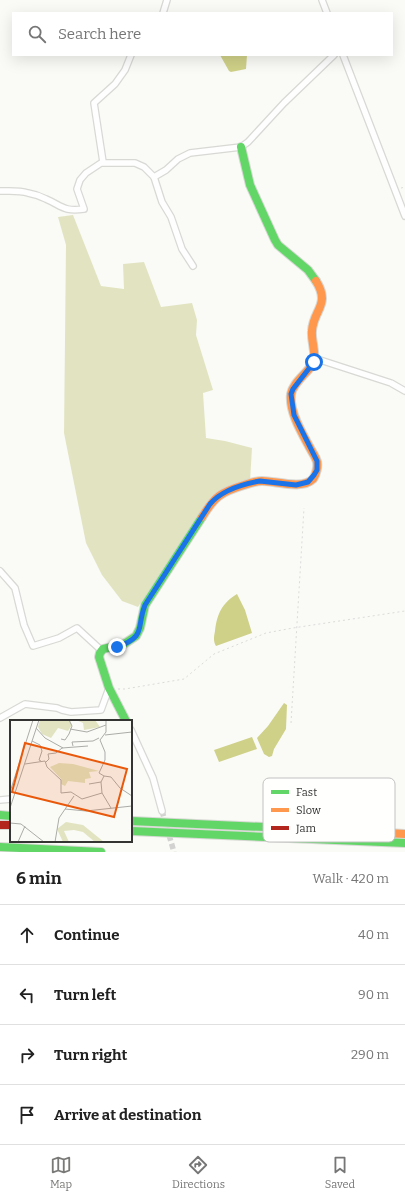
<!DOCTYPE html>
<html lang="en">
<head>
<meta charset="utf-8">
<style>
	body { margin:0; font-family:Bitter,serif; background:#f2f2f2; color:#222 }
	.stop { position:absolute; width:12px; height:12px; margin:-9px; border:3px solid #1a73e8; border-radius:50%; background:#fff }
	.stop.end { background:#1a73e8; border-color:#fff; box-shadow:0 1px 4px #0008 }
	.list { margin:0; padding:0; list-style:none }
	h2 { display:flex; justify-content:space-between; align-items:center; height:52px; margin:0; padding:0 16px; font-size:17px }
	h2 small { font-size:13px; font-weight:400; color:#767676 }
	.list li { display:grid; grid-template-columns:26px 1fr auto; gap:12px; align-items:center; box-sizing:border-box; height:60px; padding:0 16px; border-top:1px solid #e0e0e0 }
	.list b { display:block; font-size:15px; white-space:nowrap }
	.list em { font-size:13px; font-style:normal; color:#767676 }
	.icon { flex:none; width:22px; height:22px; fill:none; stroke:currentColor; stroke-width:2; stroke-linecap:round; stroke-linejoin:round }
	.map { position:relative; flex:none; width:405px; height:852px; overflow:hidden }
	.search { position:absolute; background:#fff; box-shadow:0 4px 16px #0002; left:12px; right:12px; top:12px; height:44px; display:flex; align-items:center; gap:10px; box-sizing:border-box; padding:0 14px; border-radius:0px; color:#767676; font-size:15px }
	.sheet { height:292px; background:#fff }
	nav { display:flex; justify-content:space-around; align-items:center; box-sizing:border-box; height:56px; border-top:1px solid #e0e0e0; background:#fff; font-size:11px; color:#767676 }
	nav a { display:grid; justify-items:center; gap:2px }
	nav .on { color:#797a77 }
	.map>svg:first-child { display:block }
	.green { fill:#e2e4c1 }
	.water { fill:#cfd188 }
	.lines { fill:none; stroke-linecap:round; stroke-linejoin:round }
	.street-tunnel { stroke:#d2d3d0; stroke-width:5.5; stroke-dasharray:5.5 3; stroke-linecap:butt }
	.street-casing { stroke:#d8d8d5; stroke-width:8 }
	.fast-casing { stroke:#d8d8d5; stroke-width:10 }
	.slow-casing { stroke:#d8d8d5; stroke-width:10 }
	.jam-casing { stroke:#d8d8d5; stroke-width:10 }
	.path { stroke:#dbdbda; stroke-width:1; stroke-dasharray:2 3; stroke-linecap:butt }
	.street { stroke:#fefefe; stroke-width:5.5 }
	.fast { stroke:#63d668; stroke-width:8 }
	.slow { stroke:#ff974d; stroke-width:8 }
	.jam { stroke:#b3261e; stroke-width:8 }
	.route { stroke:#1a73e8; stroke-width:5 }
	.inset-road { fill:none; stroke:#ababa8; stroke-width:1 }
	.view { fill:#e8590c; fill-opacity:0.15; stroke:#e8590c; stroke-width:2 }
	.inset-edge { fill:none; stroke:#343432; stroke-width:2 }
	.key { fill:#fffffe; stroke:#c2c2c1; stroke-width:1 }
	.key-label { font-size:11px; fill:#343432 }
</style>
</head>
<body>
<div class="map">
<svg width="405" height="852" viewBox="0 0 405 852">
	<rect width="100%" height="100%" fill="#fafbf7"/>
	<!-- green -->
	<path class="green" d="M73,215L101,286L124,289L123,264L144,262L161,307L192,303L197,320L196,335L213,390L203,393L206,438L225,441L252,448L250,482L220,490L211,497L138,607L122,601L102,575L86,543L64,433L66,245L58,217Z"/>
	<!-- water -->
	<g class="water">
		<path d="M220,55H247L246,69L231,72L229,71Z"/>
		<path d="M237,594L245,610L252,633L216,646C213,641 214,636 215,631C217,614 222,603 237,594Z"/>
		<path d="M284,703L287,705L286,729L274,749L272,756L269,757L264,754L257,738L268,726Z"/>
		<path d="M252,737L257,749L219,762L214,750Z"/>
	</g>
	<g class="lines">
		<!-- street-tunnel -->
		<path class="street-tunnel" d="M162,811L174,852"/>
		<!-- street casing -->
		<g class="street-casing">
			<g id="street">
				<path d="M322,0L327,13"/>
				<path d="M163,13L167,0"/>
				<path d="M343,55L405,216"/>
				<path d="M103,162L94,103L115,84L125,70L131,55"/>
				<path d="M154,177L162,202L171,217L182,249L193,266"/>
				<path d="M0,191C9,191 19,190 28,193C34,194 40,196 46,199C62,206 64,212 84,209L77,189L80,180L86,173L101,163H135L144,167L154,177L166,170L178,159L190,153L241,147L248,142L284,103L334,55"/>
				<path d="M314,358L391,383L405,391"/>
				<path d="M0,571L15,588L24,625L33,646L59,638L77,628L101,650"/>
				<path d="M0,718L25,704L57,708L62,710L71,712L101,710L109,688"/>
				<path d="M131,730L153,778L162,811"/>
				<path d="M0,800L11,799"/>
			</g>
		</g>
		<!-- fast casing -->
		<g class="fast-casing">
			<g id="fast">
				<path d="M241,147L250,185L275,240L278,245L308,270L316,281"/>
				<path d="M126,721L109,688L99,657L100,653L103,649L124,644L136,636L140,628L145,605L202,517"/>
				<path d="M0,815L11,816"/>
				<path d="M131,821L351,831"/>
				<path d="M131,831L405,843"/>
				<path d="M0,847L101,852"/>
			</g>
		</g>
		<!-- slow casing -->
		<g class="slow-casing">
			<g id="slow">
				<path d="M202,517C215,496 221,492 244,485C250,483 256,481 262,481C276,481 302,490 313,479C316,475 318,467 317,462C316,457 312,452 310,448C302,433 289,412 291,394C293,382 308,373 314,362C316,352 311,341 312,331C313,310 331,305 316,281"/>
				<path d="M351,831L405,834"/>
			</g>
		</g>
		<!-- jam casing -->
		<g class="jam-casing">
			<path id="jam" d="M0,825H11"/>
		</g>
		<!-- path -->
		<g class="path">
			<path d="M401,188L405,187"/>
			<path d="M118,689H125L184,679L214,654L266,633L293,628L405,611"/>
			<path d="M291,723L304,508"/>
		</g>
		<!-- street -->
		<use href="#street" class="street"/>
		<!-- fast -->
		<use href="#fast" class="fast"/>
		<!-- slow -->
		<use href="#slow" class="slow"/>
		<!-- jam -->
		<use href="#jam" class="jam"/>
	</g>
	<g class="lines">
		<!-- route -->
		<path class="route" d="M117,647C147,636 136,628 145,605L210,504C222,490 243,484 260,481L296,485L308,482L314,475L317,470V461L294,415L291,394L293,389L314,362"/>
	</g>
	<!-- overview -->
	<g transform="translate(10 720)">
		<rect width="122" height="122" fill="#fafbf7"/>
		<path d="M30,0H60L62,5L58,11L48,8L41,18L32,14L28,7ZM66,0H85L90,7L74,10L73,3ZM49,43L63,44L89,51L79,52L81,58L75,59V63L58,61L55,66L51,64V59L40,47ZM56,102L73,105L94,122H85L73,112L64,110L54,111L59,122H53L47,109Z" fill="#e2e4c1"/>
		<path class="inset-road" d="M96,0V12L90,20L95,32V40L89,53L94,56L91,62L92,73L101,88M26,8L35,18L53,28M60,9L77,12L96,5M95,15L122,12M51,19L55,20L59,14L62,6L59,0M22,21L30,25L32,31L29,40L31,41M63,26L62,22L83,21L89,18M36,42L39,39L38,34L46,33L52,28L78,26M15,44L35,41L37,47L51,60V73L61,72L72,79L92,73M94,56L101,57L110,68L122,76M79,64L91,62M0,72L23,0M0,88L29,0M55,89L76,91L122,86M0,103L11,104L34,122M8,122L15,106M45,122L49,98L64,76"/>
		<path class="view" d="M15,23L117,49L104,97L2,72Z"/>
		<rect width="122" height="122" class="inset-edge"/>
	</g>
	<!-- legend -->
	<rect x="263" y="778" width="132" height="64" rx="6" class="key"/>
	<rect x="271" y="790" width="18" height="4" fill="#63d668"/>
	<rect x="271" y="808" width="18" height="4" fill="#ff974d"/>
	<rect x="271" y="826" width="18" height="4" fill="#b3261e"/>
	<g class="key-label">
		<text x="296" y="796">Fast</text>
		<text x="296" y="814">Slow</text>
		<text x="296" y="832">Jam</text>
	</g>
</svg>
<div class="stop" style="left:314px;top:362px"></div>
<div class="stop end" style="left:117px;top:647px"></div>
<div class="search"><svg class="icon" aria-label="search" viewBox="0 0 24 24"><circle cx="10" cy="10" r="6"/><path d="M15 15l6 6"/></svg>Search here</div>
</div>
<section class="sheet">
<h2>6 min<small>Walk · 420 m</small></h2>
<ul class="list">
<li><svg class="icon" aria-label="ahead" viewBox="0 0 24 24"><path d="M12 20V5M6 11l6-6 6 6"/></svg><div><b>Continue</b></div><em>40 m</em></li>
<li><svg class="icon" aria-label="left" viewBox="0 0 24 24"><path d="M17 20v-9H6M10 6l-5 5 5 5"/></svg><div><b>Turn left</b></div><em>90 m</em></li>
<li><svg class="icon" aria-label="right" viewBox="0 0 24 24"><path d="M7 20v-9h11M14 6l5 5-5 5"/></svg><div><b>Turn right</b></div><em>290 m</em></li>
<li><svg class="icon" aria-label="arrive" viewBox="0 0 24 24"><path d="M6 21V4h12l-3 4 3 4H6"/></svg><div><b>Arrive at destination</b></div></li>
</ul>
</section>
<nav>
<a class="on"><svg class="icon" aria-label="map" viewBox="0 0 24 24"><path d="M3 6l6-2 6 2 6-2v14l-6 2-6-2-6 2zM9 4v14M15 6v14"/></svg>Map</a>
<a><svg class="icon" aria-label="directions" viewBox="0 0 24 24"><path d="M12 3l9 9-9 9-9-9zM9 14v-3h6M13 9l2 2-2 2"/></svg>Directions</a>
<a><svg class="icon" aria-label="saved" viewBox="0 0 24 24"><path d="M7 4h10v16l-5-4-5 4z"/></svg>Saved</a>
</nav>
</body>
</html>
